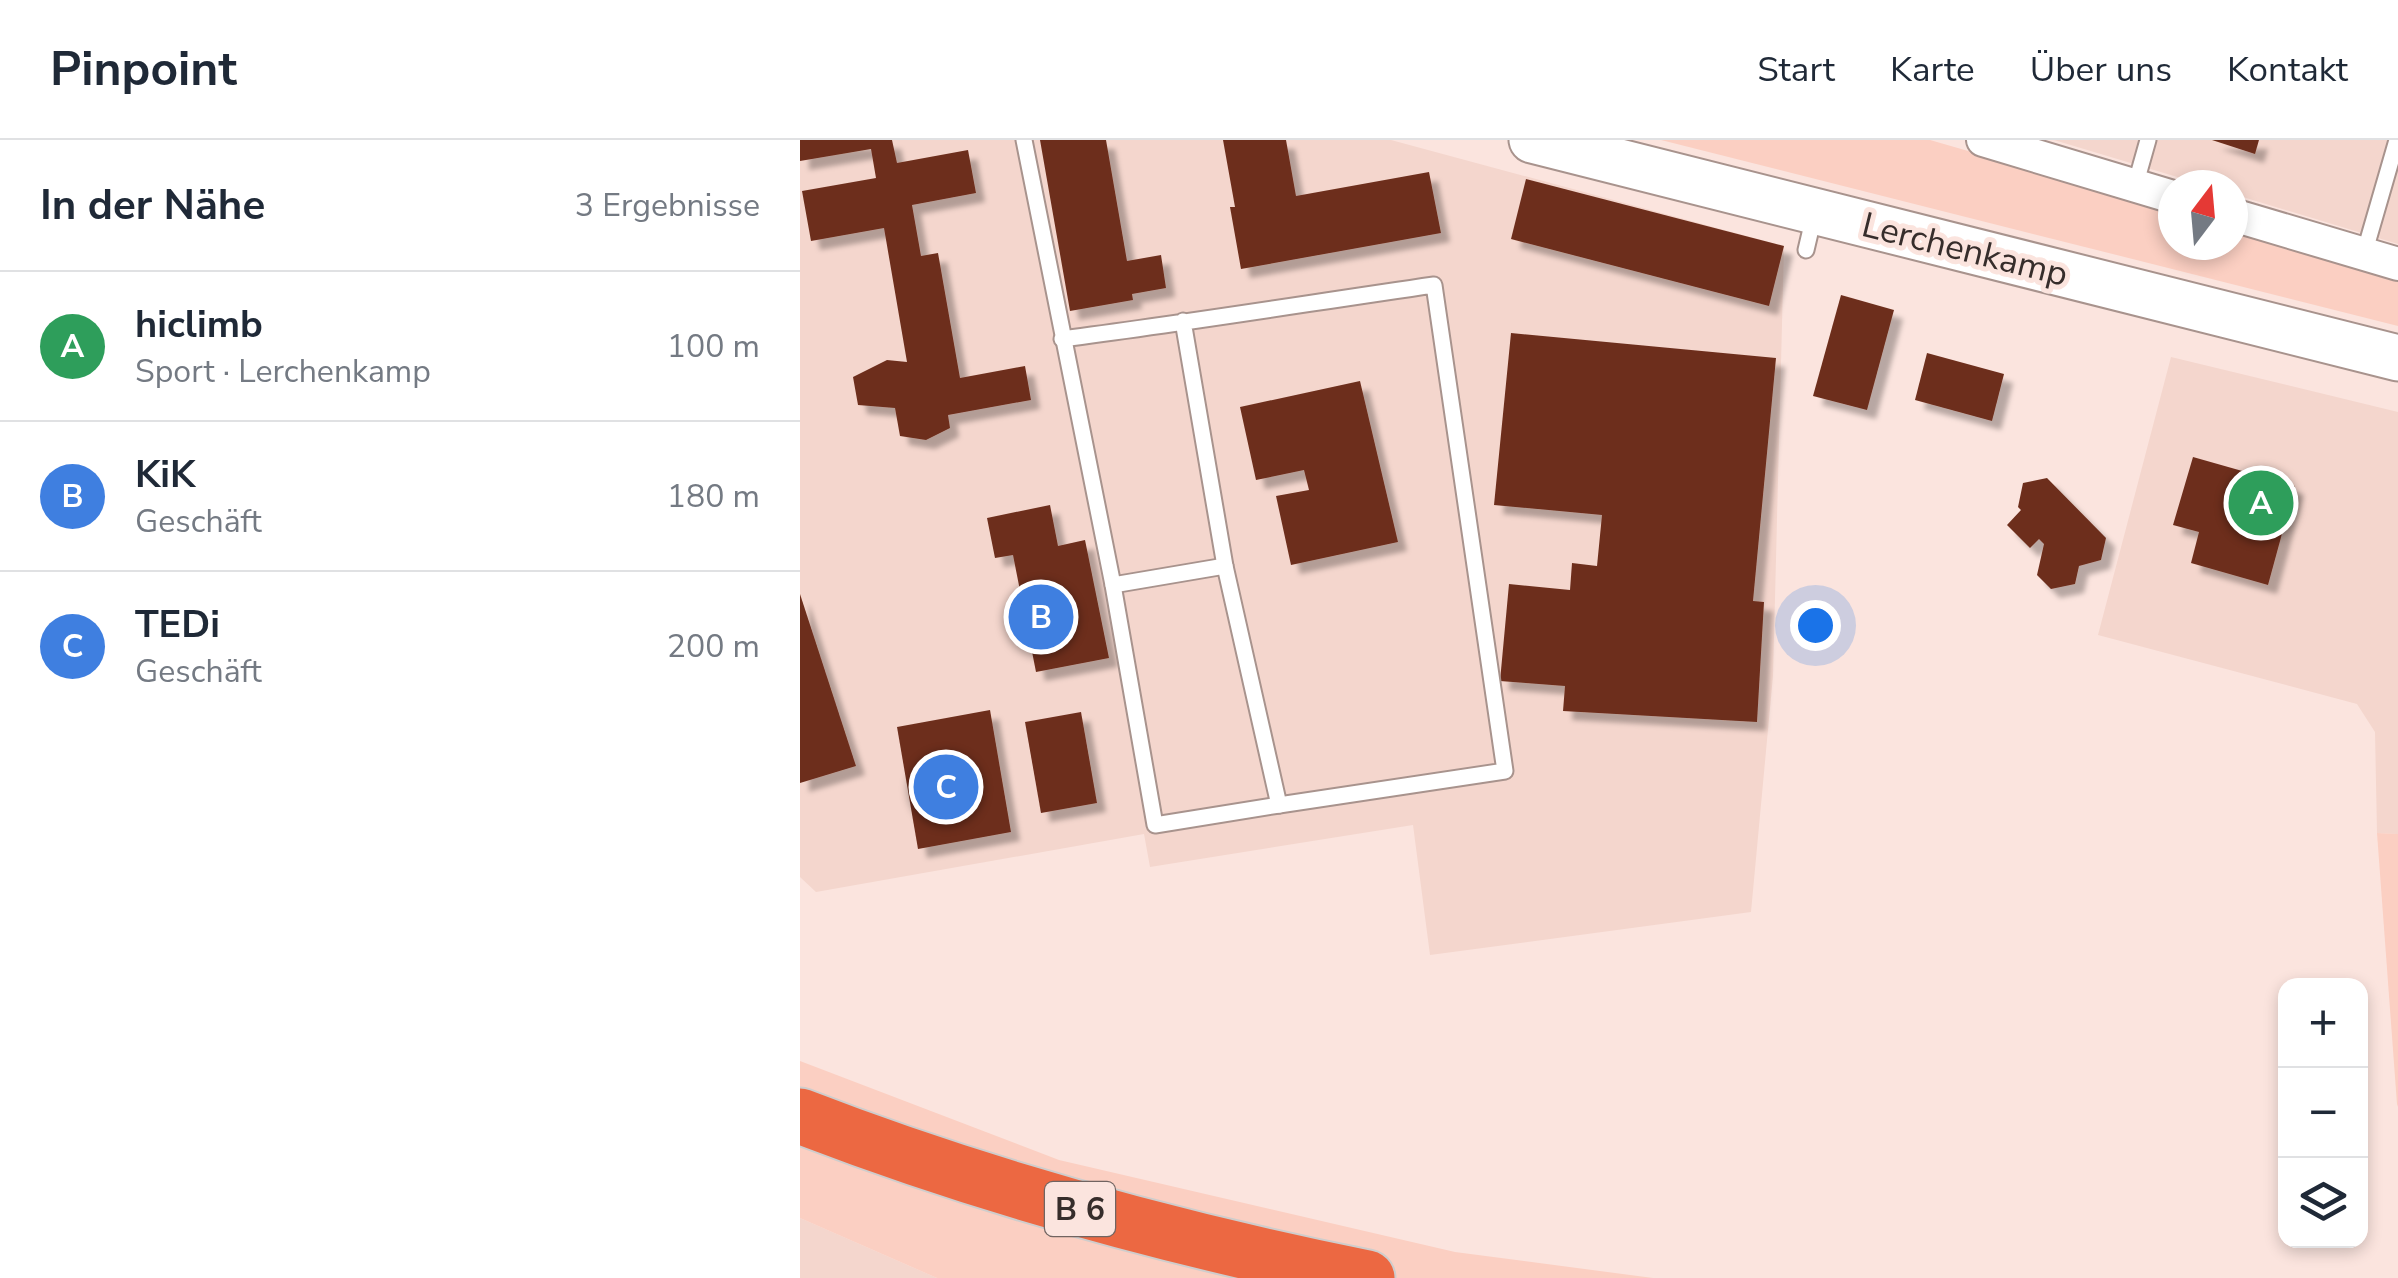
<!DOCTYPE html>
<html lang="de">
<head>
<meta charset="utf-8">
<style>
	body { margin:0; font-family:"Nunito Sans",sans-serif; background:#f2f2f3; color:#1f2937 }
	.controls { position:absolute; right:30px; bottom:30px; display:grid; overflow:hidden; border-radius:20px; box-shadow:0 5px 15px #0003 }
	.controls button { width:90px; height:90px; display:grid; place-items:center; padding:0; border:0; border-bottom:2px solid #e0e1e3; background:#fff; color:#1f2937; font:50px sans-serif }
	.compass { position:absolute; left:1358px; top:30px; width:90px; height:90px; border-radius:50%; background:#fff; box-shadow:0 5px 15px #0003; rotate:16deg }
	.you { position:absolute; left:1015px; top:485px; width:35px; height:35px; margin:-25px; border:8px solid #fff; border-radius:50%; background:#1a73e8; box-shadow:0 0 0 15px #1a73e833 }
	.badge { display:grid; place-items:center; width:65px; height:65px; border-radius:50%; background:#408780; color:#fff; font-size:32px; font-weight:700 }
	.pin { position:absolute; translate:-50% -50%; border:5px solid #fff; box-shadow:0 2px 10px #0006 }
	.list { margin:0; padding:0; list-style:none }
	h2 { display:flex; justify-content:space-between; align-items:center; height:130px; margin:0; padding:0 40px; font-size:42px }
	h2 small { font-size:32px; font-weight:400; color:#747a83 }
	.list li { display:grid; grid-template-columns:65px 1fr auto; gap:30px; align-items:center; box-sizing:border-box; height:150px; padding:0 40px; border-top:2px solid #e0e1e3 }
	.list b { display:block; font-size:38px; white-space:nowrap }
	.list p { margin:0; font-size:32px; white-space:nowrap; color:#747a83 }
	.list em { font-size:32px; font-style:normal; color:#747a83 }
	.icon { flex:none; width:55px; height:55px; fill:none; stroke:currentColor; stroke-width:2; stroke-linecap:round; stroke-linejoin:round }
	.map { position:relative; flex:none; width:1598px; height:1138px; overflow:hidden }
	header { display:flex; align-items:center; gap:60px; box-sizing:border-box; height:140px; padding:0 50px; background:#fff; border-bottom:2px solid #e0e1e3 }
	header strong { font-size:48px }
	nav { display:flex; gap:55px; margin-inline-start:auto; font-size:35px }
	main { display:flex }
	aside { flex:1; background:#fff }
	.map>svg:first-child { display:block }
	.built { fill:#f4d6cd }
	.green { fill:#fbcfc2 }
	.building { fill:#6d2f1d; filter:url(#shadow) }
	.lines { fill:none; stroke-linecap:round; stroke-linejoin:round }
	.lane-casing { stroke:#a8938d; stroke-width:19 }
	.street-casing { stroke:#a8938d; stroke-width:36 }
	.secondary-casing { stroke:#a8938d; stroke-width:49 }
	.highway-casing { stroke:#cfcdcc; stroke-width:59 }
	.lane { stroke:#fff; stroke-width:15 }
	.street { stroke:#fff; stroke-width:32 }
	.secondary { stroke:#fff; stroke-width:45 }
	.highway { stroke:#ec6842; stroke-width:55 }
	.labels { text-anchor:middle; stroke-width:10; stroke-linejoin:round; paint-order:stroke }
	.shield { fill:#fbe4de; stroke:#716461; stroke-width:2.5 }
	.shield-label { font-size:32px; font-weight:bold; fill:#362d2b }
	.street-label { font-size:35px; fill:#362d2b; stroke:#fbe4de }
</style>
</head>
<body>
<header>
<strong>Pinpoint</strong>
<nav><a>Start</a><a>Karte</a><a>Über uns</a><a>Kontakt</a></nav>
</header>
<main>
<aside>
<h2>In der Nähe<small>3 Ergebnisse</small></h2>
<ul class="list">
<li><span class="badge" style="background:#2e9e5b">A</span><div><b>hiclimb</b><p>Sport · Lerchenkamp</p></div><em>100 m</em></li>
<li><span class="badge" style="background:#3f7fe0">B</span><div><b>KiK</b><p>Geschäft</p></div><em>180 m</em></li>
<li><span class="badge" style="background:#3f7fe0">C</span><div><b>TEDi</b><p>Geschäft</p></div><em>200 m</em></li>
</ul>
</aside>
<div class="map">
<svg width="1598" height="1138" viewBox="0 0 1598 1138">
	<defs>
		<filter id="shadow"><feDropShadow dx="9" dy="9" stdDeviation="2.5" flood-color="#0004"/></filter>
	</defs>
	<rect width="100%" height="100%" fill="#fbe4de"/>
	<!-- built -->
	<g class="built">
		<path d="M0,0H591L984,106L973,536L951,772L630,815L613,685L350,727L344,694L16,752L0,737Z"/>
		<path d="M1254,0H1598V104L1433,54V45H1404Z"/>
		<path d="M1371,217L1598,272V694L1577,693L1575,592L1557,564L1298,495Z"/>
		<path d="M0,1078L137,1138H0Z"/>
	</g>
	<!-- green -->
	<g class="green">
		<path d="M861,0H1130L1373,70V105H1433V88L1598,135V186Z"/>
		<path d="M1577,693L1598,694V967L1597,964Z"/>
		<path d="M0,921L259,1020L655,1112L853,1138H137L0,1078Z"/>
	</g>
	<!-- building -->
	<g class="building">
		<path d="M0,0H92L97,23L168,10L176,53L112,65L121,116L138,113L160,238L225,226L231,260L148,275L150,288L126,300L100,296L95,268L58,265L53,237L87,220L107,222L84,88L11,101L2,51L76,38L71,9L0,21Z"/>
		<path d="M240,0H306L327,121L361,115L366,148L332,154L333,160L270,171Z"/>
		<path d="M423,0H486L496,56L629,32L641,93L441,129L430,67H435Z"/>
		<path d="M1412,0H1459L1455,14Z"/>
		<path d="M726,39L984,106L969,166L711,99Z"/>
		<path d="M1041,155L1094,170L1067,270L1013,256Z"/>
		<path d="M711,193L976,218L953,461L964,462L957,582L763,571L765,546L700,541L709,444L770,450L772,423L797,426L802,375L694,365Z"/>
		<path d="M1127,213L1204,234L1192,281L1115,260Z"/>
		<path d="M560,241L598,402L491,425L476,356L509,350L504,330L456,340L440,267Z"/>
		<path d="M1393,317L1495,346L1468,445L1391,423L1399,392L1373,385Z"/>
		<path d="M1247,338L1306,398L1301,420L1279,426L1275,444L1251,449L1237,435L1244,404L1239,399L1230,408L1207,385L1221,370L1218,367L1223,343Z"/>
		<path d="M250,365L258,406L285,400L309,518L236,532L213,415L195,418L187,378Z"/>
		<path d="M0,454L56,626L0,643Z"/>
		<path d="M190,570L211,692L118,709L97,587Z"/>
		<path d="M281,572L297,663L241,673L225,582Z"/>
	</g>
	<g class="lines">
		<!-- lane casing -->
		<g class="lane-casing">
			<g id="lane">
				<path d="M224,0L313,445L355,685L479,665"/>
				<path d="M1335,46L1348,0"/>
				<path d="M1006,110L1014,76"/>
				<path d="M1564,114L1597,0"/>
				<path d="M262,199C386,183 510,163 634,145L705,631L479,665L425,426L383,181"/>
				<path d="M313,445L425,426"/>
			</g>
		</g>
		<!-- street casing -->
		<g class="street-casing">
			<g id="street">
				<path d="M1183,0L1373,57"/>
				<path d="M1433,75L1598,124"/>
			</g>
		</g>
		<!-- secondary casing -->
		<g class="secondary-casing">
			<path id="secondary" d="M732,0L1598,218"/>
		</g>
		<!-- highway casing -->
		<g class="highway-casing">
			<path id="highway" d="M0,976C183,1047 375,1099 567,1138"/>
		</g>
		<!-- lane -->
		<use href="#lane" class="lane"/>
		<!-- street -->
		<use href="#street" class="street"/>
		<!-- secondary -->
		<use href="#secondary" class="secondary"/>
		<!-- highway -->
		<use href="#highway" class="highway"/>
	</g>
	<g class="labels">
		<!-- shield labels -->
		<rect class="shield" x="245" y="1042" width="70" height="54" rx="8"/>
		<g class="shield-label">
			<text x="280" y="1080">B 6</text>
		</g>
		<!-- street labels -->
		<g class="street-label">
			<text transform="translate(1165 109) rotate(14)" y="12">Lerchenkamp</text>
		</g>
	</g>
</svg>
<div class="controls">
<button>+</button>
<button>−</button>
<button><svg class="icon" aria-label="layers" viewBox="0 0 24 24"><path d="M12 4l9 5-9 5-9-5zM3 14l9 5 9-5"/></svg></button>
</div>
<svg class="compass" viewBox="-18 -18 36 36"><path d="M0-13l5 13h-10z" fill="#e53935"/><path d="M0 13l5-13h-10z" fill="#747a83"/></svg>
<div class="you"></div>
<div class="pin badge" style="left:1461px;top:363px;background:#2e9e5b">A</div>
<div class="pin badge" style="left:241px;top:477px;background:#3f7fe0">B</div>
<div class="pin badge" style="left:146px;top:647px;background:#3f7fe0">C</div>
</div>
</main>
</body>
</html>
